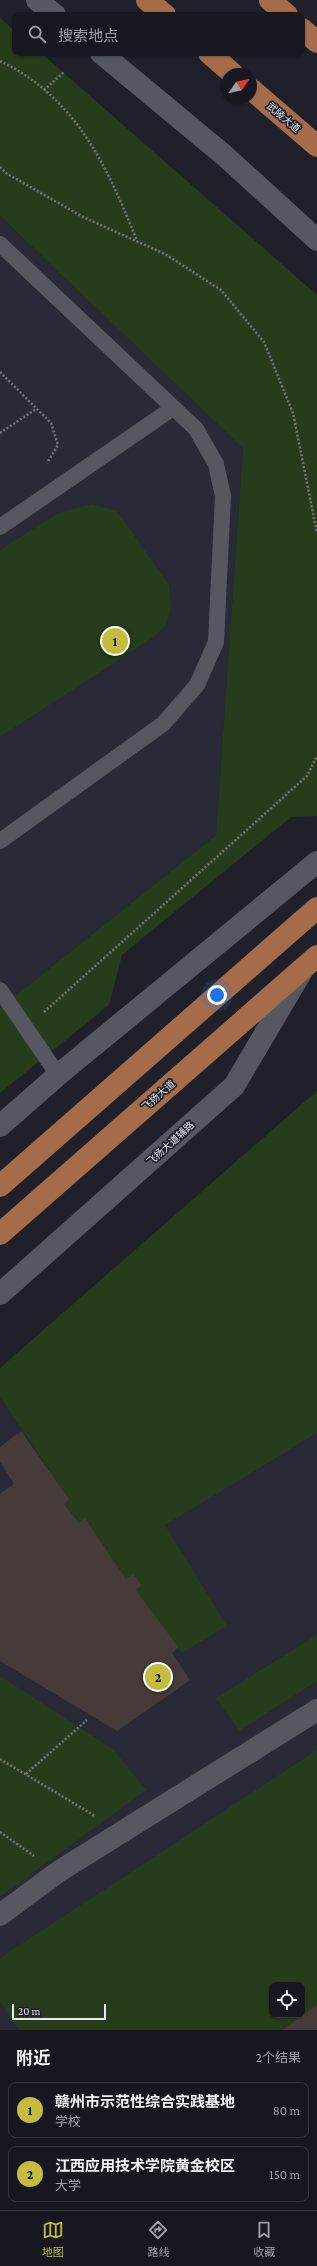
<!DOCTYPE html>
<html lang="zh">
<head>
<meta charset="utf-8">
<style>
	body { margin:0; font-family:"Crimson Pro","Noto Sans SC",serif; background:#202128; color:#f1f3f6 }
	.controls { position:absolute; right:12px; bottom:12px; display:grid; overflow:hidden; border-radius:8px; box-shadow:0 1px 3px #0004 }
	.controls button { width:36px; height:36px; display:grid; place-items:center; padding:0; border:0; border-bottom:1px solid #36373d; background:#17181f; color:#f1f3f6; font:20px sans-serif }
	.compass { position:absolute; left:221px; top:68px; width:36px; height:36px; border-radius:50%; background:#17181f; box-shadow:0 1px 3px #0004; rotate:56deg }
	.scale { position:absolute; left:12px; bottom:10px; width:94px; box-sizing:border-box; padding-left:4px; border:2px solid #e8e9ef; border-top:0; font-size:11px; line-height:14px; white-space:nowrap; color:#e8e9ef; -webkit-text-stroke:3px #1f2029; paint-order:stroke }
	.you { position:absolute; left:217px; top:995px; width:14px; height:14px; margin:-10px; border:3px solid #fff; border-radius:50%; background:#1a73e8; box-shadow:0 0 0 6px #1a73e833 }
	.badge { display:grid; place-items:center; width:26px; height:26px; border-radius:50%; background:#c4bc3e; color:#111; font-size:13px; font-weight:700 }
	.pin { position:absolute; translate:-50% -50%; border:2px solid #fff; box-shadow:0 1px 4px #0006 }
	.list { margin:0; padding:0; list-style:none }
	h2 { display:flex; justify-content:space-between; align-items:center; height:52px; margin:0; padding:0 16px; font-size:17px }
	h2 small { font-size:13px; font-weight:400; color:#9ea0a4 }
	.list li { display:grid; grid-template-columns:26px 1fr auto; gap:12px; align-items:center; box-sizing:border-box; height:56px; margin:0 8px 8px; padding:0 8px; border:1px solid #36373d; border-radius:8px }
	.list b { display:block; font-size:15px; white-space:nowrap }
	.list p { margin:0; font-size:13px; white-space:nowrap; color:#9ea0a4 }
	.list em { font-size:13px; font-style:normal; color:#9ea0a4 }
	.icon { flex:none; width:22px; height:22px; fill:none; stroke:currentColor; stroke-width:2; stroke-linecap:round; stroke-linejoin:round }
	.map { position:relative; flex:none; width:317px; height:2030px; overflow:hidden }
	.search { position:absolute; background:#17181f; box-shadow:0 1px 3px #0004; left:12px; right:12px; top:12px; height:44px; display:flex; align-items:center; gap:10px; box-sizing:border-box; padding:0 14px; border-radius:8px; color:#9ea0a4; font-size:15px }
	.sheet { height:180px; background:#17181f }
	nav { display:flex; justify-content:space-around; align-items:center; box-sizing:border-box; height:56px; border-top:1px solid #36373d; background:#17181f; font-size:11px; color:#9ea0a4 }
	nav a { display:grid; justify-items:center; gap:2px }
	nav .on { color:#c4bc3e }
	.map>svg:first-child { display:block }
	.built { fill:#282a38; fill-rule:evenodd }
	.green { fill:#273c1a; fill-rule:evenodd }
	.building { fill:#463b38 }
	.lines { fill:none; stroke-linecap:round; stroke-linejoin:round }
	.path { stroke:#75767e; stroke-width:2.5; stroke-dasharray:2 2; stroke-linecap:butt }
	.service { stroke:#565861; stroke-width:16 }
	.minor { stroke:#565861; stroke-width:22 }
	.tertiary { stroke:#565861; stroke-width:22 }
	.primary { stroke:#a66c4a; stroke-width:22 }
	.labels { text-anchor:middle; stroke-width:3.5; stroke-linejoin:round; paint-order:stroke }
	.street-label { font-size:10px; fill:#e8e9ef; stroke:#1f2029 }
</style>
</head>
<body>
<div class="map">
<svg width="317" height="2030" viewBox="0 0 317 2030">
	<rect width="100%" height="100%" fill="#1f2029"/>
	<!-- built -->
	<g class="built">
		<path d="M0,216L243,447L216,835L0,1008Z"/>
		<path d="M317,1091V2030H0V1368ZM272,1985H302V2015H272Z"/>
	</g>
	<!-- green -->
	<g class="green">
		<path d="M0,18L15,31V53H41L317,295V816L291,817L122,955L109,1005L0,1093V1008L216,835L243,448L0,216Z"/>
		<path d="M92,504L117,511L169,585L171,605L167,624L152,638L0,737V550L58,513Z"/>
		<path d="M317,1091V1433L165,1525L227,1626L182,1653L136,1590L142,1585L133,1574L126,1579L85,1518L79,1523L64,1504L69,1499L0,1397V1368Z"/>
		<path d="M317,1635V1681L239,1731L216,1698Z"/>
		<path d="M0,1676L113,1749L146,1790L0,1897Z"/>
		<path d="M317,1750V2005L282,2030H19L0,2002V1958ZM272,1985H302V2015H272Z"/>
	</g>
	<!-- building -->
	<g class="building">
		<path d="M21,1431L69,1499L64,1504L79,1523L85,1518L126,1579L133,1574L142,1585L136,1590L178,1647L172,1653L190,1680L117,1731L0,1661V1494L14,1484L0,1462V1447Z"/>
		<path d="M317,2005V2030H282Z"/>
	</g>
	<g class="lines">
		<!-- path -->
		<g class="path">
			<path d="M0,61C76,97 108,168 137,241"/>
			<path d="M44,90L64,72"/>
			<path d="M0,167L6,173L83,217L165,254L221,290L264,342L293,413L317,533"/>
			<path d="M0,372L51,423L58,445L47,463"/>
			<path d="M0,433L36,409"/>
			<path d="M44,1012L307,776L317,756"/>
			<path d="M0,1759L95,1816"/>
			<path d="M26,1774L87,1720"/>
			<path d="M0,1832L34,1856"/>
		</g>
		<!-- service -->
		<g class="service">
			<path d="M0,244L196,429L216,464L223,496L216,642L197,685L163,724L0,841"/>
			<path d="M0,527L173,408"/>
			<path d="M0,990L58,1075"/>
		</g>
		<!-- minor -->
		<path class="minor" d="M0,1915L58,1872L317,1710"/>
		<!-- tertiary -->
		<g class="tertiary">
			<path d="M37,0L55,15"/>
			<path d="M101,53L225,156L317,240"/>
			<path d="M0,1126L58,1075L317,862"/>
			<path d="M0,1294L234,1086L302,971"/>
		</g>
		<!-- primary -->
		<g class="primary">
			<path d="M147,0L165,15"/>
			<path d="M270,0L287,15"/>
			<path d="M302,29L317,42"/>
			<path d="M209,53L233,74"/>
			<path d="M251,89L317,146"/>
			<path d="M0,1186L317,908"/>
			<path d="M0,1234L317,956"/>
		</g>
	</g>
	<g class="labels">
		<!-- street labels -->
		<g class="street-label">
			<text transform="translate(284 117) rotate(41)" y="4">武陵大道</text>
			<text transform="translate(158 1095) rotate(-41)" y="4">飞扬大道</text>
			<text transform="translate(170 1143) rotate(-42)" y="4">飞扬大道辅路</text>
		</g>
	</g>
</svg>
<div class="controls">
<button><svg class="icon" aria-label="locate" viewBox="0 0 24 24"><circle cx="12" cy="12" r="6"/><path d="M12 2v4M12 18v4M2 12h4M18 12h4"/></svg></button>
</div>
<svg class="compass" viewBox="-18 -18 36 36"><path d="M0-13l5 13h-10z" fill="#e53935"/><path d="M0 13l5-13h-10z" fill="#9ea0a4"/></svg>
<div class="scale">20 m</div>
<div class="you"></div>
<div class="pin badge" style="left:115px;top:641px">1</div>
<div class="pin badge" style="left:158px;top:1677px">2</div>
<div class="search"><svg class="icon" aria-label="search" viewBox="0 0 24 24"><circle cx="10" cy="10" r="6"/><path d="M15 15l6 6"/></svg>搜索地点</div>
</div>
<section class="sheet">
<h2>附近<small>2个结果</small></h2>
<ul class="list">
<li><span class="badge">1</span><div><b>赣州市示范性综合实践基地</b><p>学校</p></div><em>80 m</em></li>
<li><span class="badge">2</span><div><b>江西应用技术学院黄金校区</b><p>大学</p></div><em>150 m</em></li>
</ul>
</section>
<nav>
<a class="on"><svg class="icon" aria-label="map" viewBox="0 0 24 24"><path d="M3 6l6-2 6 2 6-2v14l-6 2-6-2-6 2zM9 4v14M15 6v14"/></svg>地图</a>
<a><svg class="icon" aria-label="directions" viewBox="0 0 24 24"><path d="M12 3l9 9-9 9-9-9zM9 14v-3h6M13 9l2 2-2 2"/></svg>路线</a>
<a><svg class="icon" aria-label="saved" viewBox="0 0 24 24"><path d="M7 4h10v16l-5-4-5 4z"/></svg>收藏</a>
</nav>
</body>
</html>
